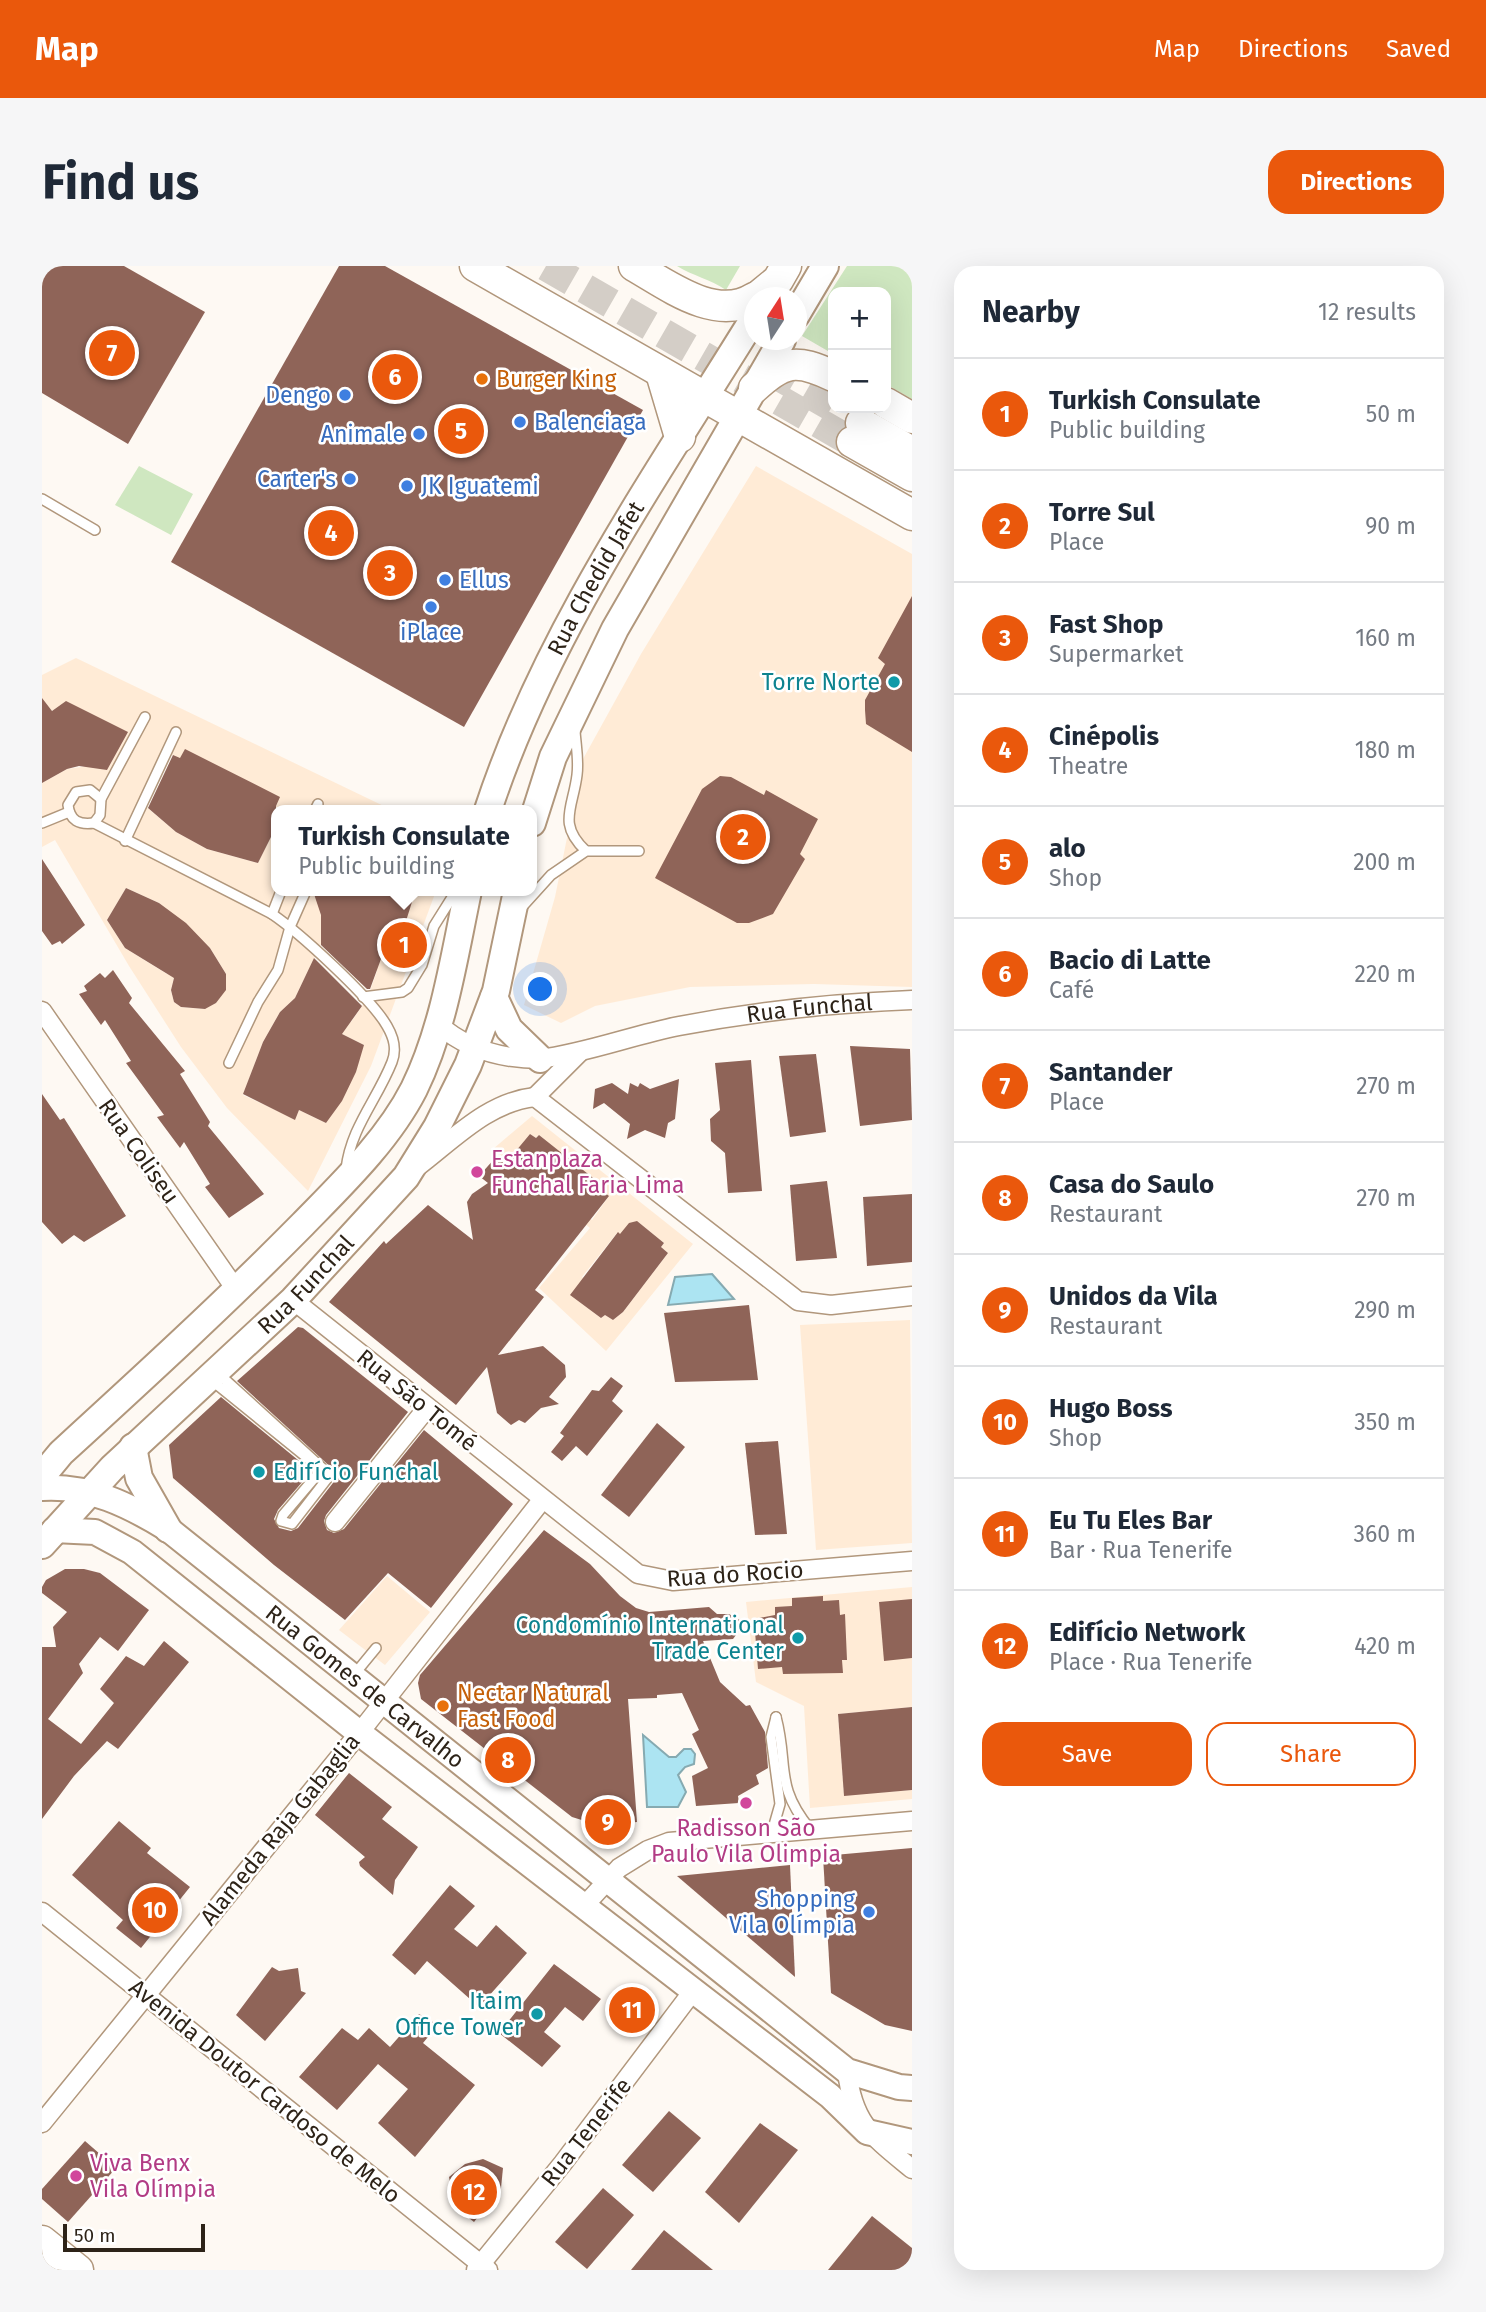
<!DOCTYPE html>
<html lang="en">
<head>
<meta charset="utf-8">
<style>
	body { margin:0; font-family:"Fira Sans",sans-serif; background:#f6f6f7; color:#1f2937 }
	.controls { position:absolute; right:21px; top:21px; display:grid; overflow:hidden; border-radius:14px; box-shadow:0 7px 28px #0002 }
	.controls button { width:63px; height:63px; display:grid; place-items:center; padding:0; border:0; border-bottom:2px solid #e0e1e3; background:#fff; color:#1f2937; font:35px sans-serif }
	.compass { position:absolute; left:702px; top:21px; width:63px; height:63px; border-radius:50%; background:#fff; box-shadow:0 7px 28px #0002; rotate:12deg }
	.scale { position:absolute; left:21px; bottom:18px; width:142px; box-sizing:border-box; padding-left:7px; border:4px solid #2d2318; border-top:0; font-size:19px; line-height:24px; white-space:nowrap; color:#2d2318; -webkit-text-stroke:5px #fff; paint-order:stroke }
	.you { position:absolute; left:499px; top:724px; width:24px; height:24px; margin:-18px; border:5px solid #fff; border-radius:50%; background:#1a73e8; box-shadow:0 0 0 10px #1a73e833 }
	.badge { display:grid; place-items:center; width:46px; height:46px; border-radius:50%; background:#ea580c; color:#fff; font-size:23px; font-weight:700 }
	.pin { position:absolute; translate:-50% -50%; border:4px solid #fff; box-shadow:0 2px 7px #0006 }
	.popup { position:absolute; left:229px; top:539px; width:266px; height:91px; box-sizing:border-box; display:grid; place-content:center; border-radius:14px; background:#fff; filter:drop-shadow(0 2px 5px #0005); font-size:23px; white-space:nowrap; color:#747a83 }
	.popup b { font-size:26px; color:#1f2937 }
	.popup::after { content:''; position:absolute; left:50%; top:100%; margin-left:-14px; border:14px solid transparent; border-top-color:#fff }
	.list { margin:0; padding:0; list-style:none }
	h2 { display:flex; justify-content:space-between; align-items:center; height:91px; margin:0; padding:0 28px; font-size:30px }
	h2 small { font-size:23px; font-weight:400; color:#747a83 }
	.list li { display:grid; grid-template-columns:46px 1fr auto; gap:21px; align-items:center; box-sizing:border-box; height:112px; padding:0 28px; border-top:2px solid #e0e1e3 }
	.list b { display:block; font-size:26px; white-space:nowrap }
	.list p { margin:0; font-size:23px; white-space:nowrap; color:#747a83 }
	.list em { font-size:23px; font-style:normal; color:#747a83 }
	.actions { display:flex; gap:14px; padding:21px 28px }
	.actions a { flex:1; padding:16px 0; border:2px solid #ea580c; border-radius:21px; text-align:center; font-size:24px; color:#ea580c }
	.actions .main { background:#ea580c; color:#fff }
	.map { position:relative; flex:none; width:870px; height:2004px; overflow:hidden; border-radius:21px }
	header { display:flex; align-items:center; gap:42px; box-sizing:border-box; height:98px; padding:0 35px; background:#ea580c; color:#fff }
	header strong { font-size:33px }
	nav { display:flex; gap:38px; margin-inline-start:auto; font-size:24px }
	.intro { display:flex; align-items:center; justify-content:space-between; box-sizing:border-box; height:168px; padding:0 42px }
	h1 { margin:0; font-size:49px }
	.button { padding:18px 32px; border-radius:21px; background:#ea580c; color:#fff; font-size:24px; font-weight:700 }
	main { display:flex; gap:42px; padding:0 42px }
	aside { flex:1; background:#fff; border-radius:21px; box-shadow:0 7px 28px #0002 }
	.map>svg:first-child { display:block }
	.built { fill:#ffebd6; fill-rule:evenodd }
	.green { fill:#cfe7c0 }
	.water { fill:#ace4f2; stroke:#86aab1; stroke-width:2 }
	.building { fill:#8f6458 }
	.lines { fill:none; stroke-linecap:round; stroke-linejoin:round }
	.highway-tunnel { stroke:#d4cec7; stroke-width:30; stroke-dasharray:30 15; stroke-linecap:butt }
	.lane-casing { stroke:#b1977c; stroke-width:12 }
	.street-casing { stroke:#b1977c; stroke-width:21 }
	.secondary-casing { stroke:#b1977c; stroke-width:28 }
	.primary-casing { stroke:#b1977c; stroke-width:30 }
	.highway-casing { stroke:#b1977c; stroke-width:33 }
	.lane { stroke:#fff; stroke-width:9 }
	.street { stroke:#fff; stroke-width:18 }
	.secondary { stroke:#fff; stroke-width:24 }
	.primary { stroke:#fff; stroke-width:26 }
	.highway { stroke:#fff; stroke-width:30 }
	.food-dot { fill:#e8710a; stroke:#fff; stroke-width:2.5 }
	.shop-dot { fill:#3f7fe0; stroke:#fff; stroke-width:2.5 }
	.culture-dot { fill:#0f9aa8; stroke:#fff; stroke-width:2.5 }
	.hotel-dot { fill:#d1479c; stroke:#fff; stroke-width:2.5 }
	.labels { text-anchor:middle; stroke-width:5; stroke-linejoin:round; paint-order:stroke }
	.food-label { font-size:23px; fill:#c56008; stroke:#fff; text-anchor:start }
	.shop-label { font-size:23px; fill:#366cbe; stroke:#fff; text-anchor:end }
	.street-label { font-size:23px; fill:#2d2318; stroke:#fff }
	.culture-label { font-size:23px; fill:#0d838f; stroke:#fff; text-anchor:end }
	.hotel-label { font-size:23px; fill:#b23c85; stroke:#fff; text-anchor:start }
</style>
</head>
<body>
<header>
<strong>Map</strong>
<nav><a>Map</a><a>Directions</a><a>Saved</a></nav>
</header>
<div class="intro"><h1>Find us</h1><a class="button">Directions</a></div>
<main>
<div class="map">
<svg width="870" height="2004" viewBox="0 0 870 2004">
	<rect width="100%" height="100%" fill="#fef9f3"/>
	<!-- built -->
	<g class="built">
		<path d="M714,200L870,288V721L772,718L648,721L553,740L519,757L482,739L513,631L541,493L599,388Z"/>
		<path d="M34,392L350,544H240L128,488L102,539L134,566L165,583L216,597L234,561V625H268L276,635L279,649L281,674L253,732L238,746L221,776L201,829L253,853L257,844L284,857L322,779L296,766L303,754L309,756L325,733L335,705L326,700L340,681L348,685L370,636V625H394L329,800L266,925L185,842L139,781L87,700L13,574L0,581V517L25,503L46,500L24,436L10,445L5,439L0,442V409ZM84,622L117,637L168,682L184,708L183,724L174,737L162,743L139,741L132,736L129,724L133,708H125L83,682L65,654Z"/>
		<path d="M490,850L651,978L564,1085L497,1022L548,962L451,883ZM488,868L494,872L497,869L567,930L550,954L471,890ZM596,956L622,977L619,981L626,987L581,1046L571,1054L563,1049L559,1052L534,1033L546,1017L540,1011L575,967L582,971Z"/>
		<path d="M868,1054L870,1277L774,1284L758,1059Z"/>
		<path d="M345,1310L388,1346L343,1399L297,1364Z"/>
		<path d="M870,1321V1441L796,1448L802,1529L870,1524V1533L768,1542L762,1440L714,1416L704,1336Z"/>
	</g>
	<!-- green -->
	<g class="green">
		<path d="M635,0H698L684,24C668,13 651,10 635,0Z"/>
		<path d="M805,0H870V133L844,118V26H791V88L760,70Z"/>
		<path d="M97,200L151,228L129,269L73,239Z"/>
	</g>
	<!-- water -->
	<g class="water">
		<path d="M670,1008L692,1033L626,1039L633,1011Z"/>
		<path d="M601,1469L627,1491H634L642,1483H649L653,1488L652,1498L643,1501L636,1509L644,1526L636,1541H605Z"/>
	</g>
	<!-- building -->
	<g class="building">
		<path d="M5,0H82L163,46L86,178L0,127V10Z"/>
		<path d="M297,0H343L601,144L422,461L129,296Z"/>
		<path d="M870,330V486L824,458L823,444V434L843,398L836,392Z"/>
		<path d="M0,432L10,445L24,435L86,466L65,504L37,500L25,503L0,517Z"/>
		<path d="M143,483L238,531L234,540V561L216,597L165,583L134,566L106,542L131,489L138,492Z"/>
		<path d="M678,510L689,511L722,529L724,524L776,553L758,588L763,593L731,648L707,657H695L613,612L660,523Z"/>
		<path d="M0,593L43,659L20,678L18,675L10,679L0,665Z"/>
		<path d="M84,622L117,637L144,657L168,682L184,708V724L174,737L163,743L139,741L132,736L129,724L132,712L83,682L65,654Z"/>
		<path d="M271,625H370V636L364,655L349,685L343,682L328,723H325L279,679V649Z"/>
		<path d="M272,692L320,740L300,768L322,779L314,806L300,835L284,857L257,844L253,854L201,828L221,776L238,746L253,732Z"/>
		<path d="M71,704L90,732L87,737L143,805L138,808L168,856L166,860L222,928L187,952L163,921L168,918L142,876L138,882L115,851L122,849L84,797L89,795L63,754L59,759L37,728L45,725L42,720L58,707L63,712Z"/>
		<path d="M808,780L868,783L870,854L818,860Z"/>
		<path d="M774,788L784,866L748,871L737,790Z"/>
		<path d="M709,794L720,925L686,927L683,887L669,875L668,853L678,844L673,797Z"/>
		<path d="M637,813L633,853L626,857L623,872L603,864L585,873L588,858L562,837L551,843L553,823L570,817L586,828L588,817L596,821L598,817L608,823Z"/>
		<path d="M0,828L18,854L22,852L84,950L42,976L32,969L20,978L0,956Z"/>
		<path d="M488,868L494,872L497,869L565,923L562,926L567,930L493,1024L502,1031L456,1089L501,1080L523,1099L524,1111L507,1131L517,1138L499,1142L483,1157L477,1154L469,1159L455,1147L445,1101L414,1139L287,1036L342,975L344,978L386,939L431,974L425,936L430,928L446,917L437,910L454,891L463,898Z"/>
		<path d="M785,915L795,992L754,995L748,919Z"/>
		<path d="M870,928V996L825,1000L821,931Z"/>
		<path d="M595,955L622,977L619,981L626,987L581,1046L571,1054L563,1049L559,1052L528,1029L576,966L578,968L587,957Z"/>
		<path d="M707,1039L716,1114L633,1116L622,1047Z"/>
		<path d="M256,1061L261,1062L366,1146L284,1249L282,1255L285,1264L292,1267L302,1263L382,1164L471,1238L389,1342L346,1307L303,1354L232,1299L131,1212L127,1179L179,1131L267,1203L268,1207L236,1244L232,1253L237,1262L249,1265L256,1262L294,1213V1206L195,1115Z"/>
		<path d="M569,1111L581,1120L570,1135L581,1145L545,1190L534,1180L520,1195L509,1186L522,1170L518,1167L550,1124L557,1125Z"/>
		<path d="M615,1157L643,1181L587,1251L559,1229Z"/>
		<path d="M736,1175L745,1268L713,1269L703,1177Z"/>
		<path d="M502,1264L548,1298L578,1330L594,1342L607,1346L667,1341L675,1348H687L703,1357L691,1373L661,1375L678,1416L704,1440L708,1439L723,1466L726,1502L714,1509L717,1518L696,1530L697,1537L654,1540L650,1510L666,1502L650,1468L657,1464L640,1427L615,1429V1432L586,1433L595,1556L559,1560L530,1551L379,1433L376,1417L378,1409Z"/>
		<path d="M23,1303H42L58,1307L107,1344L76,1385L58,1371L37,1398L41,1407L6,1453L39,1478L72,1437L58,1423L84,1390L102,1400L122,1375L147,1396L76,1483L65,1475L32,1510L0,1553V1381H14L11,1361L25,1346L0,1327V1321L4,1314Z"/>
		<path d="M781,1330V1335L797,1334L798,1349L803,1348L805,1394H800L801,1407L741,1408L740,1401L716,1403L712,1353L733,1349V1341L750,1340V1332Z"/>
		<path d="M870,1333V1392L842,1395L837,1336Z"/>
		<path d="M870,1441V1524L802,1530L796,1448Z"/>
		<path d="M307,1507L350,1541L340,1553L376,1581L353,1614L351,1629L318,1600L317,1596L323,1591L273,1549Z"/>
		<path d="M77,1555L109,1582L105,1587L148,1621L99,1682L74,1662L81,1654L30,1609Z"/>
		<path d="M870,1582V1765L843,1759L789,1727L781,1590Z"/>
		<path d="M748,1599L753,1711L635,1610Z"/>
		<path d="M408,1619L433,1640L412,1663L435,1681L454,1659L485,1687L437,1741L385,1695L373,1709L350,1689Z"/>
		<path d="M512,1698L559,1733L541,1755L523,1741L502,1766L519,1780L500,1801L457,1767Z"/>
		<path d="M230,1701L237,1705L256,1702L259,1725L264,1727L223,1775L194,1749Z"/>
		<path d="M377,1748L396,1759L381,1777L433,1819L373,1891L336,1857L366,1823L336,1798L295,1844L257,1811L300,1762L316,1774L327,1762L348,1781Z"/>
		<path d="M627,1845L659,1872L611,1926L580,1899Z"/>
		<path d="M718,1857L756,1884L697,1957L663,1926Z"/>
		<path d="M43,1875L74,1902L26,1956L0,1933V1923Z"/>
		<path d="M441,1893L461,1902L459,1922L432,1956L413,1941L407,1911L423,1898Z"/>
		<path d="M561,1922L592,1949L545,2003L513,1976Z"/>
		<path d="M830,1950L870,1982V2004H786Z"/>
		<path d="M622,1964L671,2004H589Z"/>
	</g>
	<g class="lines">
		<!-- highway-tunnel -->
		<g class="highway-tunnel">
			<path d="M504,0L810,176"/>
			<path d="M725,103L791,141"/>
		</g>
		<!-- lane casing -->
		<g class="lane-casing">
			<g id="lane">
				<path d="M0,233L53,264"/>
				<path d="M533,465C534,480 537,494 535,509C531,542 515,558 544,585"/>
				<path d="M59,533L48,524L34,526L26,539C28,555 37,559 52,557L230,648C258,667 329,732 345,760C352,772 355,783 350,796C335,834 309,861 304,903"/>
				<path d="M273,544L276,538"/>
				<path d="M0,557L27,546"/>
				<path d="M52,557L58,549L59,533L103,451"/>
				<path d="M83,575L134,466"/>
				<path d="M480,641L509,609L544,585H597"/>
				<path d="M230,648L239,625"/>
				<path d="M321,731L360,726L366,722L380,699L392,660L414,625"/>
				<path d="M187,797L216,736L236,704L248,661L264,625"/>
				<path d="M168,1113L274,1199L275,1209L241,1249L239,1255L250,1258L288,1209L177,1108"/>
				<path d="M311,1410L334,1382"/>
				<path d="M734,1451C747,1500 732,1519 768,1563"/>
				<path d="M730,1566L738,1538L729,1471L734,1451"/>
			</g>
		</g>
		<!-- street casing -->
		<g class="street-casing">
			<g id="street">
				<path d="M0,745L195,1025"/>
				<path id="s1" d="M396,758C424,783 460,793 498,793C545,787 591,769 637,760C715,745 792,737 870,734"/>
				<path d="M493,831L756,1035L789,1039L870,1030"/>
				<path d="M493,831L537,787"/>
				<path d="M375,901C412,873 446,836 493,831"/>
				<path d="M251,1034L596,1308L631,1315L870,1295"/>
				<path d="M293,1256L385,1142"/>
				<path d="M542,1640L577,1602L606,1584L627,1576L870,1555"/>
				<path d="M0,1646L446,2004"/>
				<path d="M805,1805C811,1858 831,1871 870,1903"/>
				<path d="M0,1857L326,1456L500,1234"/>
				<path d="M434,2004L521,1897L651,1725"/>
			</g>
		</g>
		<!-- secondary casing -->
		<g class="secondary-casing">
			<g id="secondary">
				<path id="s2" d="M0,1222C47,1219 87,1239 126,1263L805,1805L857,1821L870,1822"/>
				<path d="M12,1264L53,1266L90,1286L316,1466L788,1830L825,1866L870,1876"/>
			</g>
		</g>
		<!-- primary casing -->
		<g class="primary-casing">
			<g id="primary">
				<path d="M754,49L783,0"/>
				<path id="s3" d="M446,544C504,367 615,209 712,52"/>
				<path d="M490,557L511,491L573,363L740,74"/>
				<path d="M452,731L467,763L498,793"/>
				<path d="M91,1181L97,1212L126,1263"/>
				<path d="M0,1210L19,1187C101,1112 183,1037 261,958C300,918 346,874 372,823C402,762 412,691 426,625"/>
				<path id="s4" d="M0,1279L70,1202L251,1034L364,911L395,861L426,799L454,725L475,625"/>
			</g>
		</g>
		<!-- highway casing -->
		<g class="highway-casing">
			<g id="highway">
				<path d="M433,0L870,249"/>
				<path d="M592,0C627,20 674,56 712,32"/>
				<path d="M714,32L736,14L744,0"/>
				<path d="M619,107L638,171"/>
				<path d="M712,122C741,95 754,92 791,110"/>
				<path d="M844,137L870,152"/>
				<path d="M819,157L870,186"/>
				<path d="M810,176L870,210"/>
				<path d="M0,1975L36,2004"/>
				<path d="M0,2003L1,2004"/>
			</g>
		</g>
		<!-- lane -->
		<use href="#lane" class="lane"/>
		<!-- street -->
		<use href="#street" class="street"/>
		<!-- secondary -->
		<use href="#secondary" class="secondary"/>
		<!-- primary -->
		<use href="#primary" class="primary"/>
		<!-- highway -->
		<use href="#highway" class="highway"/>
	</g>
	<!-- markers -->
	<g class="food-dot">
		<circle cx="440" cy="113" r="7"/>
		<circle cx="401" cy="1440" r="7"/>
	</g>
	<g class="shop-dot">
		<circle cx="303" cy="129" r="7"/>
		<circle cx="478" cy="156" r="7"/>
		<circle cx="377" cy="168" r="7"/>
		<circle cx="308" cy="213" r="7"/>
		<circle cx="365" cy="220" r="7"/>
		<circle cx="403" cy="314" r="7"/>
		<circle cx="389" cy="341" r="7"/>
		<circle cx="827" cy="1646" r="7"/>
	</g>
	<g class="culture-dot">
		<circle cx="852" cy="416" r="7"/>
		<circle cx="217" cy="1206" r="7"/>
		<circle cx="756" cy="1372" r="7"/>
		<circle cx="495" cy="1748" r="7"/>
	</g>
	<g class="hotel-dot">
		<circle cx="435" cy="906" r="7"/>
		<circle cx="704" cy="1537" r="7"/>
		<circle cx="34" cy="1910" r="7"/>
	</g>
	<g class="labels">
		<!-- food labels -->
		<g class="food-label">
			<text x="454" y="121">Burger King</text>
			<text x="415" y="1435">Nectar Natural<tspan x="415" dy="26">Fast Food</tspan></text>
		</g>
		<!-- shop labels -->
		<g class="shop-label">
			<text x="289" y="137">Dengo</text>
			<text x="492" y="164" text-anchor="start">Balenciaga</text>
			<text x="363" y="176">Animale</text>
			<text x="294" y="221">Carter's</text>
			<text x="379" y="228" text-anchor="start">JK Iguatemi</text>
			<text x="417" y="322" text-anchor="start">Ellus</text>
			<text x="389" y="374" text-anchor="middle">iPlace</text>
			<text x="813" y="1641">Shopping<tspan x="813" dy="26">Vila Olímpia</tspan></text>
		</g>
		<!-- street labels -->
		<g class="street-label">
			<text dy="8" stroke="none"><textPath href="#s3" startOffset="256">Rua Chedid Jafet</textPath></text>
			<text dy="8" stroke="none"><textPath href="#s1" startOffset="385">Rua Funchal</textPath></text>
			<text transform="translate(97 885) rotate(55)" y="8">Rua Coliseu</text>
			<text dy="8" stroke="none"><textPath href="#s4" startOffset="371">Rua Funchal</textPath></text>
			<text transform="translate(375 1134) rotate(39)" y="8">Rua São Tomé</text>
			<text transform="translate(693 1308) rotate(-4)" y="8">Rua do Rocio</text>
			<text dy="8" stroke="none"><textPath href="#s2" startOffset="387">Rua Gomes de Carvalho</textPath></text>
			<text transform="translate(238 1563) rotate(-51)" y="8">Alameda Raja Gabaglia</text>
			<text transform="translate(223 1825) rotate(39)" y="8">Avenida Doutor Cardoso de Melo</text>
			<text transform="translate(544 1866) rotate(-52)" y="8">Rua Tenerife</text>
		</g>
		<!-- culture labels -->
		<g class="culture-label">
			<text x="838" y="424">Torre Norte</text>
			<text x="231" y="1214" text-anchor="start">Edifício Funchal</text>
			<text x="742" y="1367">Condomínio International<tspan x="742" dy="26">Trade Center</tspan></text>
			<text x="481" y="1743">Itaim<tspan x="481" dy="26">Office Tower</tspan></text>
		</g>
		<!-- hotel labels -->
		<g class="hotel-label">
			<text x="449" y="901">Estanplaza<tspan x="449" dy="26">Funchal Faria Lima</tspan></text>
			<text x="704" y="1570" text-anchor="middle">Radisson São<tspan x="704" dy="26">Paulo Vila Olimpia</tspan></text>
			<text x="48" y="1905">Viva Benx<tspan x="48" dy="26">Vila Olímpia</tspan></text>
		</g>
	</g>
</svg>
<div class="controls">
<button>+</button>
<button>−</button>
</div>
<svg class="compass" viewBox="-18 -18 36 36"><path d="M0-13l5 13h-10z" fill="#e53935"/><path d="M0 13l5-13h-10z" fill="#747a83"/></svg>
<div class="scale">50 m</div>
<div class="you"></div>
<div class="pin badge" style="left:362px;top:679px">1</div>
<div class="popup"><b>Turkish Consulate</b>Public building</div>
<div class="pin badge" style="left:701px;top:571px">2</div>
<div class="pin badge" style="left:348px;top:307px">3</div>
<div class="pin badge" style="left:289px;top:267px">4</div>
<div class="pin badge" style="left:419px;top:165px">5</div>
<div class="pin badge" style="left:353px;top:111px">6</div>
<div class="pin badge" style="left:70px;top:87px">7</div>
<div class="pin badge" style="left:466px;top:1494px">8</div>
<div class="pin badge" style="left:566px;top:1556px">9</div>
<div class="pin badge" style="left:113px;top:1644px">10</div>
<div class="pin badge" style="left:590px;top:1744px">11</div>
<div class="pin badge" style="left:432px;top:1926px">12</div>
</div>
<aside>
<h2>Nearby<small>12 results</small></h2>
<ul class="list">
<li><span class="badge">1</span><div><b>Turkish Consulate</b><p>Public building</p></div><em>50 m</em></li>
<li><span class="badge">2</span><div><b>Torre Sul</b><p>Place</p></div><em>90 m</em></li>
<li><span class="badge">3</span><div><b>Fast Shop</b><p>Supermarket</p></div><em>160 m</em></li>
<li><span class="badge">4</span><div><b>Cinépolis</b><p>Theatre</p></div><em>180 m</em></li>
<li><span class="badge">5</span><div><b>alo</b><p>Shop</p></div><em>200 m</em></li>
<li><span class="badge">6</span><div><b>Bacio di Latte</b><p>Café</p></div><em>220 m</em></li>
<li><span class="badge">7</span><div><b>Santander</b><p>Place</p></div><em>270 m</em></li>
<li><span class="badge">8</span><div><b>Casa do Saulo</b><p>Restaurant</p></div><em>270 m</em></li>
<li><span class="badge">9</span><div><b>Unidos da Vila</b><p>Restaurant</p></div><em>290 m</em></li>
<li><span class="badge">10</span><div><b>Hugo Boss</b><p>Shop</p></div><em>350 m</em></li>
<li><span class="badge">11</span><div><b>Eu Tu Eles Bar</b><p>Bar · Rua Tenerife</p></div><em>360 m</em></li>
<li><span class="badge">12</span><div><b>Edifício Network</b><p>Place · Rua Tenerife</p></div><em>420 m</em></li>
</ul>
<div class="actions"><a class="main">Save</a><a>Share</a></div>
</aside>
</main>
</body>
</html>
